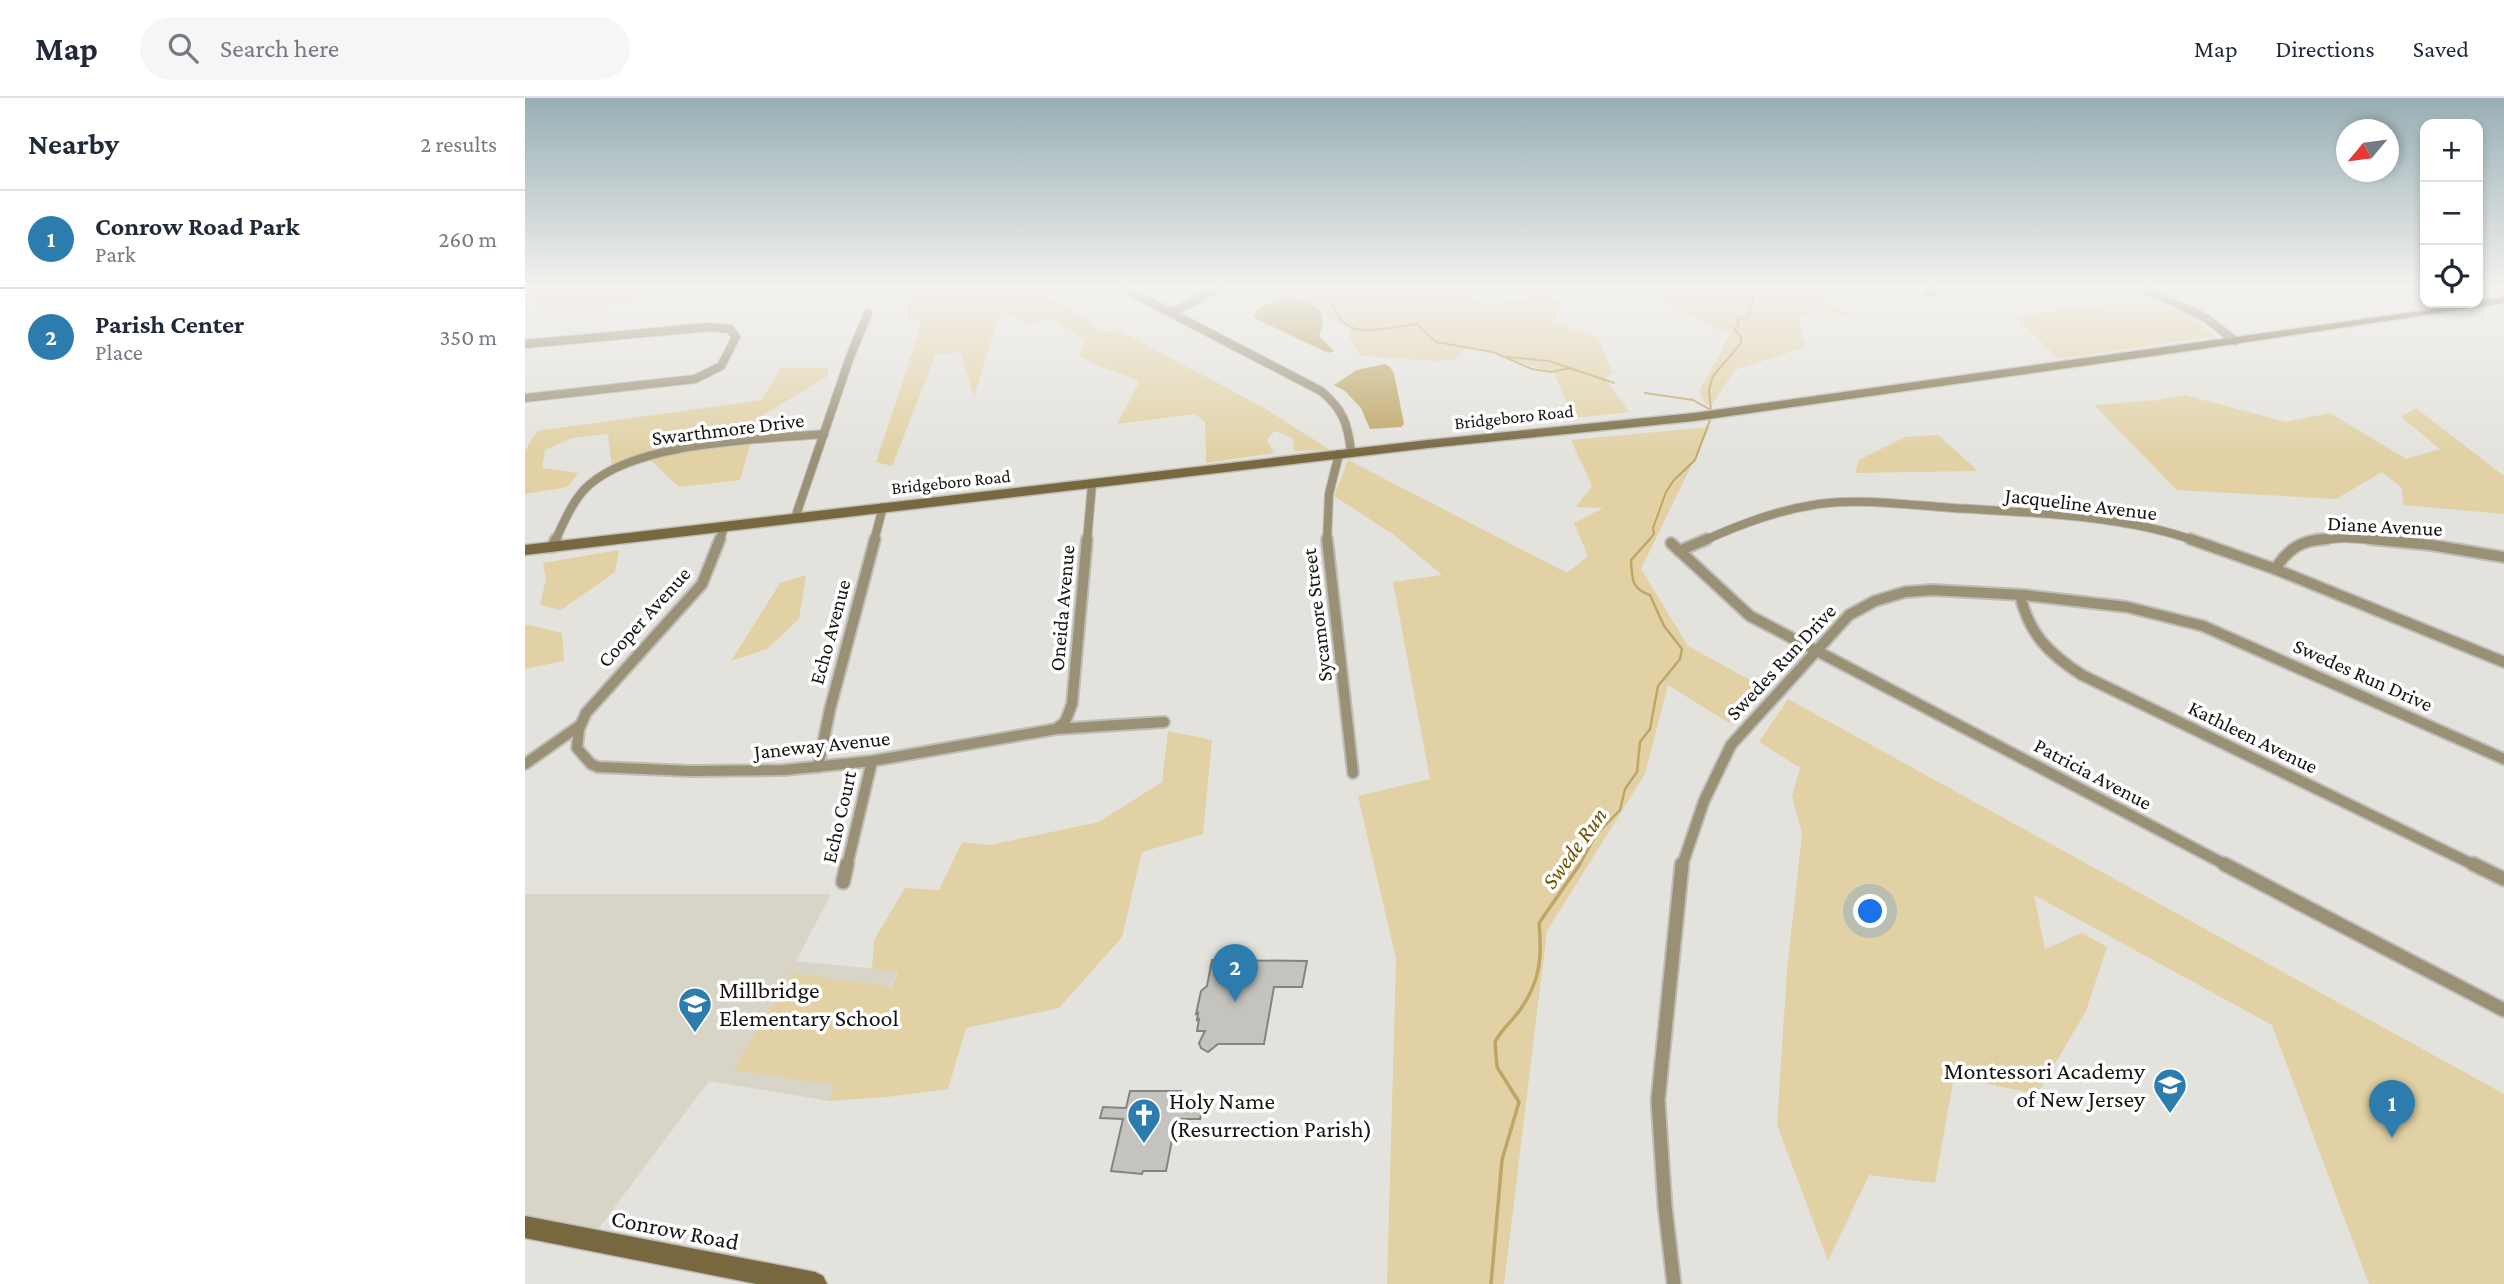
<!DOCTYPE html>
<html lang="en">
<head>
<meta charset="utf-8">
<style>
	body { margin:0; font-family:"Crimson Pro",serif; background:#f6f6f7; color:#1f2937 }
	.controls { position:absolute; right:21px; top:21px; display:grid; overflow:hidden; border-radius:14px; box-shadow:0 4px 10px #0003 }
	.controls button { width:63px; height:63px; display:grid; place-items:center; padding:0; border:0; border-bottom:2px solid #e0e1e3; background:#fff; color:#1f2937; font:35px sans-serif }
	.compass { position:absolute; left:1811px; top:21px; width:63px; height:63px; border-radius:50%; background:#fff; box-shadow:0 4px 10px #0003; rotate:241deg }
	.you { position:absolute; left:1346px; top:814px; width:24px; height:24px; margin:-18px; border:5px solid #fff; border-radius:50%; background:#1a73e8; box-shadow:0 0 0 10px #1a73e833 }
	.badge { display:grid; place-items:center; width:46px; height:46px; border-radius:50%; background:#2c7dae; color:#fff; font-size:23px; font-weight:700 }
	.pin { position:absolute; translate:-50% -58px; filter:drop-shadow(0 2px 4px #0008) }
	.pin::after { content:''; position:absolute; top:37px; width:24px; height:21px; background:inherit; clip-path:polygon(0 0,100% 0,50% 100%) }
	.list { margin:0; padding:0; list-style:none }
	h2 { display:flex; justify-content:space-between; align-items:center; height:91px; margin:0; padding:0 28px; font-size:30px }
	h2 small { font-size:23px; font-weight:400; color:#747a83 }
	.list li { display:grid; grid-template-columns:46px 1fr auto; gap:21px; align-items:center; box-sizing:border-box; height:98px; padding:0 28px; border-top:2px solid #e0e1e3 }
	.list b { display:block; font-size:26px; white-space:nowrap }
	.list p { margin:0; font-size:23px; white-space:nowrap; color:#747a83 }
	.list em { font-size:23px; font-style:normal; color:#747a83 }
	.icon { flex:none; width:38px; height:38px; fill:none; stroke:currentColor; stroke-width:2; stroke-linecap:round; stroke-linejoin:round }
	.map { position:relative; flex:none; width:1979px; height:1186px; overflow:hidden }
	header { display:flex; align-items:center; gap:42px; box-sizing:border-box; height:98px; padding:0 35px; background:#fff; border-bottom:2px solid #e0e1e3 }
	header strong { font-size:33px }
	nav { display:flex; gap:38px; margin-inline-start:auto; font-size:24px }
	.search { width:490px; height:63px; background:#f6f6f7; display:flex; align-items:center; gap:18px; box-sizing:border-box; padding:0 24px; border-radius:38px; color:#747a83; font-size:26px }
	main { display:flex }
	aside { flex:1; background:#fff }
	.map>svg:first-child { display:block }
	.built { fill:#d9d4c8 }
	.green { fill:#e1d1a5 }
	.water { fill:#bea666 }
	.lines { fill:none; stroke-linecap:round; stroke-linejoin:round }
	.stream-far2 { stroke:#bea666; stroke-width:2 }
	.stream-far1 { stroke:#bea666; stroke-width:2.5 }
	.stream { stroke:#bea666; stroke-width:3.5 }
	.building { fill:#c5c3be; stroke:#86847f; stroke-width:2 }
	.street-far2-casing { stroke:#bfbdb8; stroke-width:10 }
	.street-far1-casing { stroke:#bfbdb8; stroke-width:14 }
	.street-casing { stroke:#bfbdb8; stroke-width:17 }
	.secondary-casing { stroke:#bfbdb8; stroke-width:3 }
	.street-far2 { stroke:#9a9075; stroke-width:8 }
	.street-far1 { stroke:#9a9075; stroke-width:10 }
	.street { stroke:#9a9075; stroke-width:13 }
	.secondary { fill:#776840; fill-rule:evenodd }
	.labels { text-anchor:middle; stroke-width:7; stroke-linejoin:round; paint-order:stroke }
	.far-street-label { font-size:18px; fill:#161513; stroke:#fff }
	.street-label { font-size:21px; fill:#161513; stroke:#fff }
	.water-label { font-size:23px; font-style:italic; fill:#6c5400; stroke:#fff }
	.near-poi-label { font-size:24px; fill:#161513; stroke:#fff; text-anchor:start }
	.near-street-label { font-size:24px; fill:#161513; stroke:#fff }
</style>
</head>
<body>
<header>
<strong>Map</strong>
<div class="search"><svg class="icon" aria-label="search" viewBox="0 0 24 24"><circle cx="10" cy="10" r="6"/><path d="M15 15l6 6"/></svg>Search here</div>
<nav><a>Map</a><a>Directions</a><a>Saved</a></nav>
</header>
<main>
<aside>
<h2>Nearby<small>2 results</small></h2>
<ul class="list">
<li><span class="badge">1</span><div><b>Conrow Road Park</b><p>Park</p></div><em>260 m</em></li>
<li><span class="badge">2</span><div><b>Parish Center</b><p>Place</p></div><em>350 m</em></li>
</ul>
</aside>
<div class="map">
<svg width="1979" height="1186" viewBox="0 0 1979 1186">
	<rect width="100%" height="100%" fill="#e4e2dc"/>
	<!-- built -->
	<path class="built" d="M0,796H306L271,863L373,873L304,1003L184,983L65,1142L0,1129Z"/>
	<!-- green -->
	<g class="green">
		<path d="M23,190H257L253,195L199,194L40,213L0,205Z"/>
		<path d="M390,190H510L583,235L592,231L739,310L805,352L769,353L768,340L749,333L742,342L749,355L681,365L680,324L670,316L592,326L615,283L569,266L555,258L559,242L529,220L502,226L476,211L449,298L435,254L411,256L367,368L351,364L397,225L381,217Z"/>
		<path d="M713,190H934C958,216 992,202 1022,194L1038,205L1027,224L1073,239L1087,275L1080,280L1104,314L1048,320L1029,275L970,256L941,250L931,261L914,263L836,258L823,239L826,231L798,216L789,206L775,201L760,200L745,204L717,203Z"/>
		<path d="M1112,190H1158L1175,194L1217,190H1329L1302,201L1330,221L1289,211L1274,221L1281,249L1210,272L1187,306L1181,307L1174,293L1205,237Z"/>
		<path d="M1628,203L1664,218L1690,238L1534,261L1491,219L1544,210Z"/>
		<path d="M256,270H303V278L238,317L226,344L215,382L154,389L120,357L87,369L83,336L47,340L20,352L17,370L53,375L43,389L0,396V353L12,333L237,302Z"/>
		<path d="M1660,297L1761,324L1805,315L1881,361L1915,351L1876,319L1891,310L1979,378V416L1878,407L1877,390L1857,374L1811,401L1652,392L1569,307L1633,302Z"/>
		<path d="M1185,329L1116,471L1163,548L1236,588L1204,625L1143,587L1120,676L1022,833L979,1186H862L871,861L833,698L905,681L868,484L917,477L869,437L809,398L823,362L1042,475L1063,458L1049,425L1078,410L1051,409L1067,388L1046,342Z"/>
		<path d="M1413,337L1453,373L1330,375L1334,362L1380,339Z"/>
		<path d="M94,452L90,474L36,512L15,507L21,481L18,465Z"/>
		<path d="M281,477L274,521L242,551L206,563L255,485Z"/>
		<path d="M5,527L37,535L39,563L0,571V528Z"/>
		<path d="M1263,601L1979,996V1186H1844L1747,927L1509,797L1520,851L1557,835L1582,849L1561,913L1512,996L1429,979L1410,1085L1344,1077L1303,1163L1252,1027L1262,872L1277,736L1267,698L1275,670L1234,644Z"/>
		<path d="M643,633L687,642L678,736L617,754L597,839L534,910L441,930L423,991L362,999L304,1003L311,987L208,972L267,875L366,889L373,874L347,871L349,842L380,790L414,792L437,744L465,747L574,724L637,684Z"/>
	</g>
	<!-- water -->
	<g class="water">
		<path d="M760,200C785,202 806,209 794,238L809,253L803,255L729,220L732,211Z"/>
		<path d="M860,266L865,269L869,275L879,326L876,329L845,331L836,310L820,293L809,287L832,272Z"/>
	</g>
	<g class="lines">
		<!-- stream-far2 -->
		<g class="stream-far2">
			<path d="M798,190C806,200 809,214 817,223C833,241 872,227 892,226L911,244L968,254L1007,271L1026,274L1045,270"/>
			<path d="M982,259L1024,263L1089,285"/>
			<path d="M1120,295L1168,302L1186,312"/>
			<path d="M1186,312L1184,292L1188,278L1216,245V239L1209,231L1214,227L1213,221L1223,219L1231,190"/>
			<path d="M1123,443L1129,436L1128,430L1141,394L1149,382L1170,362L1185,322"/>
		</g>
		<!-- stream-far1 -->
		<path class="stream-far1" d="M1054,768L1071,737L1095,712L1100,691L1112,674L1115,644L1125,631L1133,588L1155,561L1157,551L1139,528L1125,497C1106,491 1107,480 1106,462L1125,441"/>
		<!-- stream -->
		<path class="stream" d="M966,1186L977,1062L994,1004L972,969L970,944C977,930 989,922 997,909C1016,881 1017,857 1014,825L1055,766"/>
	</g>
	<!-- building -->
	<g class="building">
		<path d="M687,862L782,863L777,889H749L739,946H693L683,954L676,950L674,945L680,933H672L674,921L672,922L673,915L671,916L676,893L682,888Z"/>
		<path d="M605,993H656L653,1010L677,1011L675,1021H651L641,1073H618L617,1076L586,1073L598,1021L575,1020L578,1009L601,1010Z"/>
	</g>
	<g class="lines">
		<!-- street-far2 casing -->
		<g class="street-far2-casing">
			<g id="street-far2">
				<path d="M598,190L796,293C818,311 823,326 826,354"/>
				<path d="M1617,190L1681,220L1710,243"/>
				<path d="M1403,196L1409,190"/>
				<path d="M646,215L694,190"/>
				<path d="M0,246L184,229L205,231L211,239L196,268L170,281L0,300"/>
				<path d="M270,420L325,259L343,215"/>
				<path d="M30,443C39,424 48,401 64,387C114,343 233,342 299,336"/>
				<path d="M194,443L200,428"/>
				<path d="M349,443L358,409"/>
				<path d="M562,443L567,386"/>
				<path d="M802,443L804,396L814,356"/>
				<path d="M1178,443C1216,426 1253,412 1294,406C1338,400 1384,407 1428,410C1508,415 1594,416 1671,443"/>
				<path d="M1787,443L1818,440L1867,443"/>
			</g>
		</g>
		<!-- street-far1 casing -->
		<g class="street-far1-casing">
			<g id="street-far1">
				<path d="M195,441L177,486L61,615L54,631L52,650L66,666L73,669L166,673L259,672L347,663L531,631L639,624"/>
				<path d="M802,441L828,675"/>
				<path d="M1665,441L1750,471L1979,564"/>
				<path d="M1845,441L1906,447L1979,459"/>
				<path d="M1146,445L1225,518L1703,768"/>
				<path d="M27,449L31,441"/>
				<path d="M1154,453L1182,441"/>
				<path d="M1750,471C1763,451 1776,442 1801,441"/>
				<path d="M1495,497C1504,536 1524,556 1557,577L1951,768"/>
				<path d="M531,631L540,624L547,606L562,441"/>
				<path d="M0,666L54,628"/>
				<path d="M293,669L305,611L350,441"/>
				<path d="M322,768L347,663"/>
				<path d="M1157,768L1179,703L1206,647L1324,517L1350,503L1380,494L1407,492L1499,497L1602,509L1678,528L1979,661"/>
			</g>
		</g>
		<!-- street casing -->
		<g class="street-casing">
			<g id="street">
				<path d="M1699,766L1979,912"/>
				<path d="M1948,766L1979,781"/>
				<path d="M318,784L322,766"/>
				<path d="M1149,1186L1140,1109L1133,1002L1157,766"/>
			</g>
		</g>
		<!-- secondary casing -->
		<g class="secondary-casing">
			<g id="secondary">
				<path d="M1979,199V205L1662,253L1169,323L903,350L0,457V447L903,342L1169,315L1953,205V203Z"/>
				<path d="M0,1118L290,1174L298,1178L302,1186H232L0,1140Z"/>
			</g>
		</g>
		<!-- street-far2 -->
		<use href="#street-far2" class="street-far2"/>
		<!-- street-far1 -->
		<use href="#street-far1" class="street-far1"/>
		<!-- street -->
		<use href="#street" class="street"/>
		<!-- secondary -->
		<use href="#secondary" class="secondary"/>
	</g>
	<!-- sky -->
	<linearGradient id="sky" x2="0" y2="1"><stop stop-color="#97aeb4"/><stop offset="0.53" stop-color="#f3f2ef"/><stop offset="1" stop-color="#f3f2ef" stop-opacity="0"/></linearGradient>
	<rect width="1979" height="356" fill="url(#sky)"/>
	<!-- icons -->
	<defs>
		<g id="school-pin" transform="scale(1.75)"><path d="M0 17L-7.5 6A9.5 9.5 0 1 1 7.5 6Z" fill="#2c7dae" stroke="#fff"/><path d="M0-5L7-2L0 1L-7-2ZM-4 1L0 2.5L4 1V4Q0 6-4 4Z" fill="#fff"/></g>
		<g id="church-pin" transform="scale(1.75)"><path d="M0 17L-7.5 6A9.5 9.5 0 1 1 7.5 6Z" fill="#2c7dae" stroke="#fff"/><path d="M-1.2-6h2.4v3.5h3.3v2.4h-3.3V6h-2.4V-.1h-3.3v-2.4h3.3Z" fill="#fff"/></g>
	</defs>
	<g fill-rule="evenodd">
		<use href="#school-pin" x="170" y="906"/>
		<use href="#school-pin" x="1645" y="987"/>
		<use href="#church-pin" x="619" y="1017"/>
	</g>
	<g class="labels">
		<!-- far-street labels -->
		<g class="far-street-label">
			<text transform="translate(989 319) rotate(-6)" y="6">Bridgeboro Road</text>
			<text transform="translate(426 384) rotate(-6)" y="6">Bridgeboro Road</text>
		</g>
		<!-- street labels -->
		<g class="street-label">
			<text transform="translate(203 331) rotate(-7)" y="7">Swarthmore Drive</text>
			<text transform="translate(1556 406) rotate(7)" y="7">Jacqueline Avenue</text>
			<text transform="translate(1860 428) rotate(3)" y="7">Diane Avenue</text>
			<text transform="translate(537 510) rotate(-85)" y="7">Oneida Avenue</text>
			<text transform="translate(792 517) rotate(-97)" y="7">Sycamore Street</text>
			<text transform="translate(119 519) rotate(-48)" y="7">Cooper Avenue</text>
			<text transform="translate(305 534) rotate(-75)" y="7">Echo Avenue</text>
			<text transform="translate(1256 564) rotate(-47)" y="7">Swedes Run Drive</text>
			<text transform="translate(1838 577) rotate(24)" y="7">Swedes Run Drive</text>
			<text transform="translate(1728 639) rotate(26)" y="7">Kathleen Avenue</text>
			<text transform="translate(297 647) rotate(-6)" y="7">Janeway Avenue</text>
			<text transform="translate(1568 676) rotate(28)" y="7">Patricia Avenue</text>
			<text transform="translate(314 719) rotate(-77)" y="7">Echo Court</text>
		</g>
		<!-- water labels -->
		<g class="water-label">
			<text transform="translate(1049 750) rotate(-54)" y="8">Swede Run</text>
		</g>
		<!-- near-poi labels -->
		<g class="near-poi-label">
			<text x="194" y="900">Millbridge<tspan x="194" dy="28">Elementary School</tspan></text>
			<text x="1620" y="981" text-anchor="end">Montessori Academy<tspan x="1620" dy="28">of New Jersey</tspan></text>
			<text x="644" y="1011">Holy Name<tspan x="644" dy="28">(Resurrection Parish)</tspan></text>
		</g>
		<!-- near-street labels -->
		<g class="near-street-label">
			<text transform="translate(150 1132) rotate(11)" y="8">Conrow Road</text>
		</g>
	</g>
</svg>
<div class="controls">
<button>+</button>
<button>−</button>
<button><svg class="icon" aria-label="locate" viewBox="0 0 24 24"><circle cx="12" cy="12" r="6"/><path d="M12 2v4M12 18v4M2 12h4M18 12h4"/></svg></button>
</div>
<svg class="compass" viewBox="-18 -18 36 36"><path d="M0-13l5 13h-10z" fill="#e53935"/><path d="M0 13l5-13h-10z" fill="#747a83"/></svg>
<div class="you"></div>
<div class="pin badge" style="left:1867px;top:1040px">1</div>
<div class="pin badge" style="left:710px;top:904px">2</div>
</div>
</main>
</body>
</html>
